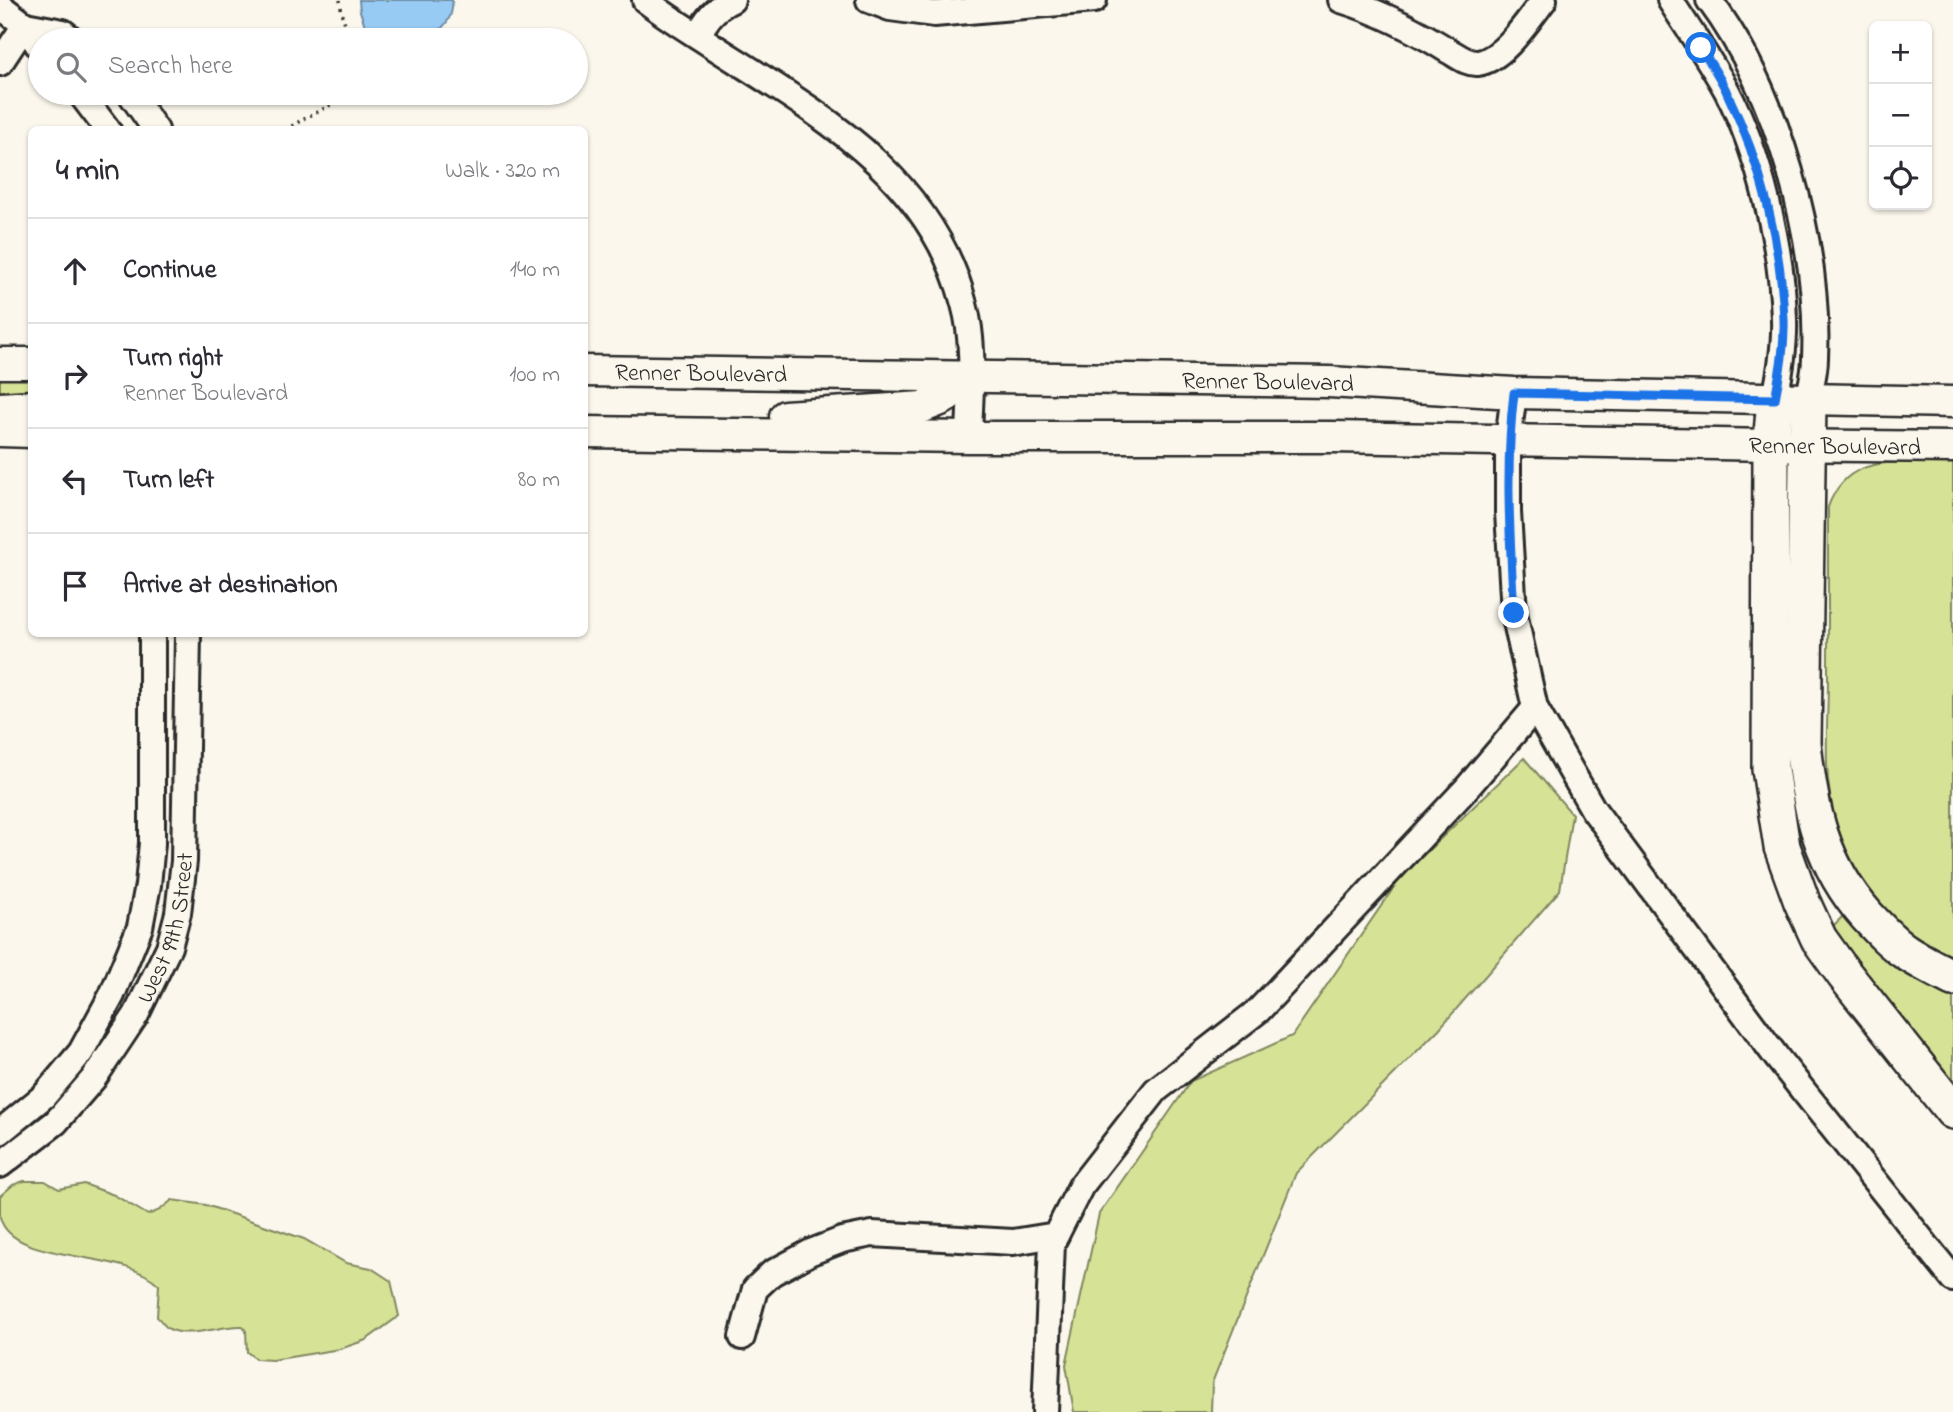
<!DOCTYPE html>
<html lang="en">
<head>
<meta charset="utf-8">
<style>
	body { margin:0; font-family:"Indie Flower",sans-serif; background:#f7f7f7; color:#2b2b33 }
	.controls { position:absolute; right:21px; top:21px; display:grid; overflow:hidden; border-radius:10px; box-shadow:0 2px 5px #0004 }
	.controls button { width:63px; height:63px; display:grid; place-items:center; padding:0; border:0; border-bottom:2px solid #e1e1e2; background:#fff; color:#2b2b33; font:35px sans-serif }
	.stop { position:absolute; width:21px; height:21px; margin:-16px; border:5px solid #1a73e8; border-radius:50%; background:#fff }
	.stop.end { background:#1a73e8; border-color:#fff; box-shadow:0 2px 7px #0008 }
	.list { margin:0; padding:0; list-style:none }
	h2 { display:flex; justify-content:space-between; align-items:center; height:91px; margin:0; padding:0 28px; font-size:30px }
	h2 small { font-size:23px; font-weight:400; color:#7c7c81 }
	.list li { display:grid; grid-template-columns:46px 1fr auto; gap:21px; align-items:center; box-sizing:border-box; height:105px; padding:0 28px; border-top:2px solid #e1e1e2 }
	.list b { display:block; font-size:26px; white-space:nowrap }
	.list p { margin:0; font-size:23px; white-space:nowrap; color:#7c7c81 }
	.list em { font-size:23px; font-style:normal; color:#7c7c81 }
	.icon { flex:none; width:38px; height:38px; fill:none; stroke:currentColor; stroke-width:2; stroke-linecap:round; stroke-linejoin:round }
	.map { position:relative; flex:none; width:1953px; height:1412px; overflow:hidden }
	.search { position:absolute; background:#fff; box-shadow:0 2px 5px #0004; left:28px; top:28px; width:560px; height:77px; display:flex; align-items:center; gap:18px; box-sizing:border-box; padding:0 24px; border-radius:38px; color:#7c7c81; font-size:26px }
	.panel { position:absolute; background:#fff; box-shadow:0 2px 5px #0004; left:28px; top:126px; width:560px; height:511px; border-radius:10px }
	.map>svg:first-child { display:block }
	.green { fill:#d6e396; stroke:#808760; stroke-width:2 }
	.water { fill:#97cbf4; stroke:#6c8ba4; stroke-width:2 }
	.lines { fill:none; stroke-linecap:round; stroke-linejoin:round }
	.minor-casing { stroke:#2b2b2b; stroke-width:30 }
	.major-casing { stroke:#2b2b2b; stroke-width:35 }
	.highway-casing { stroke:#2b2b2b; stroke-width:40 }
	.path { stroke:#2b2b2b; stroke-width:3.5; stroke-dasharray:2 5; stroke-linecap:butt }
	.minor { stroke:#fbf7ec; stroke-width:24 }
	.major { stroke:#fbf7ec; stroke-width:30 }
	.highway { stroke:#fbf7ec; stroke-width:35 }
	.route { stroke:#1a73e8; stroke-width:9 }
	.labels { text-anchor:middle; stroke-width:5; stroke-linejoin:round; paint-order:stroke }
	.street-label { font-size:24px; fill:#2b2b2b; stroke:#fbf7ec }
</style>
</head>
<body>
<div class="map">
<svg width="1953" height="1412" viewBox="0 0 1953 1412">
	<rect width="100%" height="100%" fill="#fbf7ec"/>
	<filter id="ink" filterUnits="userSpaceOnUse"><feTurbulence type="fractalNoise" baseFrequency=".0143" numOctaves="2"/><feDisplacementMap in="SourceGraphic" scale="14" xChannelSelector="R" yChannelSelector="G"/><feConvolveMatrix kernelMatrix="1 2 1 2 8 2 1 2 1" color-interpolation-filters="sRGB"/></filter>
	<g filter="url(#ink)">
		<!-- green -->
		<g class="green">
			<path d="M0,374L31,375V397L0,400Z"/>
			<path d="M1924,461H1953V959C1877,926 1829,845 1827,763C1826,735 1828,707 1828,678C1828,621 1828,564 1828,507C1845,460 1881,463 1924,461Z"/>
			<path d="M1524,758L1572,814L1560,890L1439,1029L1296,1173L1212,1383L1211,1412H1074L1066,1365L1099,1214L1191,1081L1292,1036L1401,877Z"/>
			<path d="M1844,915L1884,954L1953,991V1102L1825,934Z"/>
			<path d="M24,1181H45L59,1189L84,1184L114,1195L148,1215L160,1210L172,1200L206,1205L304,1239L346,1263L371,1268L391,1281L399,1316L366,1340L340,1349L272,1360L256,1359L247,1352L246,1331L242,1326C220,1325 191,1339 169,1329C165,1327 161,1320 157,1317L159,1285C123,1248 11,1265 0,1217C0,1211 0,1202 0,1196L13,1185Z"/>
		</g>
		<!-- water -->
		<path class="water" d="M359,0H452C454,20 443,27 429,40H370L360,11Z"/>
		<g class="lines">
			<!-- minor casing -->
			<g class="minor-casing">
				<g id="minor">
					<path d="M645,0C668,18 692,32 716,48C819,114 931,176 964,304C976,346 970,393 969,437"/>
					<path d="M869,0L890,8L934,14L1094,0"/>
					<path d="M1341,0C1380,12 1414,29 1449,51C1458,56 1467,64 1478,63C1504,59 1529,19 1544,0"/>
					<path d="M1670,0C1689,30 1710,60 1727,91C1760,154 1782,249 1784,319C1785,346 1780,373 1775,399"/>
					<path d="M1709,0C1778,92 1820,243 1815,358C1815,372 1811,386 1808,400"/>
					<path d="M0,6L25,25L40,48"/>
					<path d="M25,25L63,32L73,40"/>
					<path d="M698,36C706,19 715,8 732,0"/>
					<path d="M0,63L25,25"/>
					<path d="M80,93L108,130"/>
					<path d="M130,93L156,130"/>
					<path d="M1514,393L1508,440V512L1514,613L1535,708L1593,809L1778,1059L1953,1279"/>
					<path d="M0,1132L44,1096L81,1052L112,995L140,927L148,885L152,843V634"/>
					<path id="s1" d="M0,1165L56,1122L94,1078L136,1015L169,947L178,913L184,861L188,634"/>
					<path d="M742,1337L755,1289L772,1273L811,1252L842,1240L872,1234L1013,1242L1056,1235"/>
					<path d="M1045,1412L1052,1243L1081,1186L1156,1090L1259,1010L1466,789L1535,708"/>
				</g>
			</g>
			<!-- major casing -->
			<g class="major-casing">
				<g id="major">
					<path d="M0,363H32"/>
					<path id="s2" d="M584,371L1329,382L1514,393L1953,402"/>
					<path d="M0,408L32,406"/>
					<path d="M785,416L923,407L943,399L970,377"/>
					<path d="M0,431L32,432"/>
					<path id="s3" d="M584,432L969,437H1333L1771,445L1953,447"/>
				</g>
			</g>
			<!-- highway casing -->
			<g class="highway-casing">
				<g id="highway">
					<path d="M1775,399L1771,445L1770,769L1782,847L1802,902L1819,939L1844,974L1953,1111"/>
					<path d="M1808,400L1803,743C1810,810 1821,864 1867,916C1879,929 1891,942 1906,952C1921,962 1937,970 1953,978"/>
				</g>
			</g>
			<!-- path -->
			<g class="path">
				<path d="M340,0L342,15L351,40"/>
				<path d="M286,130C305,116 330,108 348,93"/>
			</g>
			<!-- minor -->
			<use href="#minor" class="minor"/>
			<!-- major -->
			<use href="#major" class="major"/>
			<!-- highway -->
			<use href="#highway" class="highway"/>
		</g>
	</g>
	<g class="lines" filter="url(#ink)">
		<!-- route -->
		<path class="route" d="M1514,613C1510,539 1505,467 1514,393L1775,399C1780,372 1785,346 1784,319C1781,243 1761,163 1728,95C1721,78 1710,63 1701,48"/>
	</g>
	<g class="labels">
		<!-- street labels -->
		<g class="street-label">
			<text dy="8" stroke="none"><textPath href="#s2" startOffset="117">Renner Boulevard</textPath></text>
			<text dy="8" stroke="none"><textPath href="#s2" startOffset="684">Renner Boulevard</textPath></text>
			<text dy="8" stroke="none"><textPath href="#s3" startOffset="1251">Renner Boulevard</textPath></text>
			<text dy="8" stroke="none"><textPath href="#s1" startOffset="298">West 99th Street</textPath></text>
		</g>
	</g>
</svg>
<div class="controls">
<button>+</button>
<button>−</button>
<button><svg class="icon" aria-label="locate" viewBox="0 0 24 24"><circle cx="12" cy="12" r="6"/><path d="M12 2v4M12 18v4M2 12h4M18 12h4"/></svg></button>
</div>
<div class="stop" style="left:1701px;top:48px"></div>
<div class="stop end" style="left:1514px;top:613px"></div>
<div class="search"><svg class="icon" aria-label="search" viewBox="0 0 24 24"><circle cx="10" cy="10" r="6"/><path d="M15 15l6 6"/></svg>Search here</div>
<section class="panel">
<h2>4 min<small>Walk · 320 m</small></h2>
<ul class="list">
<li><svg class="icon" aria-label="ahead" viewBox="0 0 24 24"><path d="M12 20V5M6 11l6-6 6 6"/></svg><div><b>Continue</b></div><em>140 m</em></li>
<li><svg class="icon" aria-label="right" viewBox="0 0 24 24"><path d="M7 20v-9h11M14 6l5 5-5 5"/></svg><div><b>Turn right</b><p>Renner Boulevard</p></div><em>100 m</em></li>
<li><svg class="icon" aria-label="left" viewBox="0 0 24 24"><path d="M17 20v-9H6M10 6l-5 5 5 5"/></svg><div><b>Turn left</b></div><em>80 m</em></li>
<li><svg class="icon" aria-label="arrive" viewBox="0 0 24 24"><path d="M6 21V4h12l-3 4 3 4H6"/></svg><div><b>Arrive at destination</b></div></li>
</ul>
</section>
</div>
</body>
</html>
